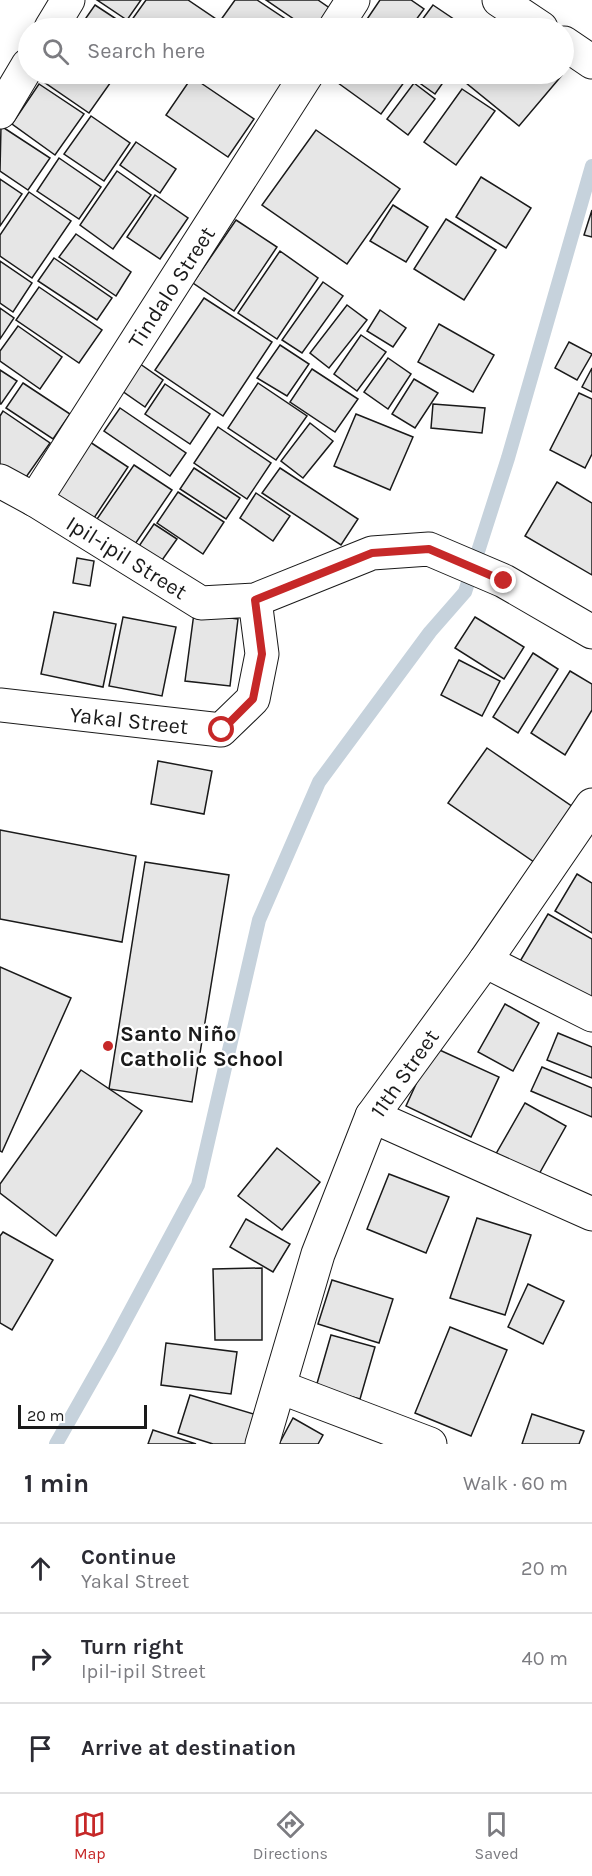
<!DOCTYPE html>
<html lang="en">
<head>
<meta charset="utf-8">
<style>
	body { margin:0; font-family:Karla,sans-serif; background:#f2f2f3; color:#2b2b33 }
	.scale { position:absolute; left:18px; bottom:15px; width:129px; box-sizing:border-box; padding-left:6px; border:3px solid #1a1a1a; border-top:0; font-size:16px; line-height:21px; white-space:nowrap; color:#1a1a1a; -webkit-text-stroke:4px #fff; paint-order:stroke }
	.stop { position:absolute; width:18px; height:18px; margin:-14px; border:4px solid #c62828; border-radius:50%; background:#fff }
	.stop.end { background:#c62828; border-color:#fff; box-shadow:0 2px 6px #0008 }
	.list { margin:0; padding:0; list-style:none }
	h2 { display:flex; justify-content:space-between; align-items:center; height:78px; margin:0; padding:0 24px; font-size:26px }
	h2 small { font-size:20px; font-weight:400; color:#7c7c81 }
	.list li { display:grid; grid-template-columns:39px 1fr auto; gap:18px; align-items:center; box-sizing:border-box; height:90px; padding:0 24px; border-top:2px solid #e1e1e2 }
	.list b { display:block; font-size:22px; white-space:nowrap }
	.list p { margin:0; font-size:20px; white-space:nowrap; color:#7c7c81 }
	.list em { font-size:20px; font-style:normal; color:#7c7c81 }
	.icon { flex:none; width:33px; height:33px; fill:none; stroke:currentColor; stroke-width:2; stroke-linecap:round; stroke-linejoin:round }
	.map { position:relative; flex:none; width:592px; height:1444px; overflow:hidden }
	.search { position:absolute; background:#fff; box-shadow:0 3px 15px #0003; left:18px; right:18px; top:18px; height:66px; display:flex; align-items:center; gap:15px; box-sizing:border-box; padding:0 21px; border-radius:33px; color:#7c7c81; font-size:22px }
	.sheet { height:348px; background:#fff }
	nav { display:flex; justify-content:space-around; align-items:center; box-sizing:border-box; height:84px; border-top:2px solid #e1e1e2; background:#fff; font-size:16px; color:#7c7c81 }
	nav a { display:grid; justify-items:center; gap:3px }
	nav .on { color:#c62828 }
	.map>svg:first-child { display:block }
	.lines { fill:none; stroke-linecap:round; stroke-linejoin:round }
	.stream { stroke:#c6d2dc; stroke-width:14 }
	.building { fill:#e6e6e6; stroke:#1a1a1a; stroke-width:1.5 }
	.minor-casing { stroke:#1a1a1a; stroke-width:35 }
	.minor { stroke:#fff; stroke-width:33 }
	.route { stroke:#c62828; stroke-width:8 }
	.poi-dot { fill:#c62828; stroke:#fff; stroke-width:2 }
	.labels { text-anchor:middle; stroke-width:4.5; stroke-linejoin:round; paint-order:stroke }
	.street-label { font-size:22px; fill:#1a1a1a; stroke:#fff }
	.poi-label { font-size:22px; font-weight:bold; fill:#1a1a1a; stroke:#fff; text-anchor:start }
</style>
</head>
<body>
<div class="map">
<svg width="592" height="1444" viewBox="0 0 592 1444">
	<rect width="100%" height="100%" fill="#fff"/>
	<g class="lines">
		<!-- stream -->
		<path class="stream" d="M56,1444L111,1347L198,1185L259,920L319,782L430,632L465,592L508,458L592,166"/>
	</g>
	<!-- building -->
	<g class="building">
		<path d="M97,0H141L127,20Z"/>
		<path d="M146,0H188L216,19L209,28H142L131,21Z"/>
		<path d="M235,0H257L299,28H215Z"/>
		<path d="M266,0H318L331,9L318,28H307Z"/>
		<path d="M380,0H411L424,9L410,28H361Z"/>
		<path d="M95,5L130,28H79Z"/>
		<path d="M433,5L467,28H416Z"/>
		<path d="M504,13L522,28H491Z"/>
		<path d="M46,74H106L113,79L89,113L41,80Z"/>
		<path d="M328,74H394L405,81L381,114L327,75Z"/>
		<path d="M407,74H449L435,94Z"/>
		<path d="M455,74H563L519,126Z"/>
		<path d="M192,77L254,119L228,157L166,115Z"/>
		<path d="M414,83L435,99L408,135L387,119Z"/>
		<path d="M39,84L84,114L55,155L12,124Z"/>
		<path d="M462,89L495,111L456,165L424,142Z"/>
		<path d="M91,116L130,143L104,181L64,154Z"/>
		<path d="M1,126L50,158L28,190L0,171Z"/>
		<path d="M316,130L400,189L347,264L262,205Z"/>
		<path d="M136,142L176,169L160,193L120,165Z"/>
		<path d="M59,158L101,187L79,219L37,191Z"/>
		<path d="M117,171L151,195L113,249L80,225Z"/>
		<path d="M481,177L531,208L506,248L456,217Z"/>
		<path d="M0,179L22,194L0,226Z"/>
		<path d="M29,192L71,221L32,278L0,256V235Z"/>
		<path d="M155,195L188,218L160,259L127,237Z"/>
		<path d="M393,205L428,227L406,262L370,241Z"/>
		<path d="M592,210V237L584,235Z"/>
		<path d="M446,219L496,250L464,300L414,269Z"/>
		<path d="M236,220L277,247L234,311L193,283Z"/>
		<path d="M76,234L131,272L116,296L59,257Z"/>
		<path d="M280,251L318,278L277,339L238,313Z"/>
		<path d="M54,258L112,298L97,320L38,281Z"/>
		<path d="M0,261L32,283L13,312L0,303Z"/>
		<path d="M323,282L343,296L302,353L282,340Z"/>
		<path d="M39,287L102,330L79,363L16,320Z"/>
		<path d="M204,298L272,342L223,416L155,370Z"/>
		<path d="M347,305L367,320L329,368L310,353Z"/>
		<path d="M0,308L14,318L0,339Z"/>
		<path d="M380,310L406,328L393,347L367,331Z"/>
		<path d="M439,324L494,355L473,392L418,362Z"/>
		<path d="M18,326L62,357L40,389L0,361V351Z"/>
		<path d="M361,335L386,352L357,391L334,374Z"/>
		<path d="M569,342L592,354L577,380L555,368Z"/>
		<path d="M280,345L309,364L287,396L257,378Z"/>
		<path d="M388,358L411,374L388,409L364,392Z"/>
		<path d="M133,359L163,380L145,407L115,386Z"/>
		<path d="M592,368V392L582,387Z"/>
		<path d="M312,369L358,399L335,432L290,402Z"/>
		<path d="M0,370L17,381L1,404H0Z"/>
		<path d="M414,379L438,393L415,428L392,414Z"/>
		<path d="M23,383L70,414L53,439L6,408Z"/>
		<path d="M258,383L307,416L276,460L228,428Z"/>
		<path d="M165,384L210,414L190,444L145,414Z"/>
		<path d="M579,393L592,399V454L585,468L550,450Z"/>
		<path d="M433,404L485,408L482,433L431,428Z"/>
		<path d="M120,408L186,453L170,476L104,431Z"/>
		<path d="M3,411L50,443L24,480L0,464V416Z"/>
		<path d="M356,414L413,437L390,490L334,466Z"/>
		<path d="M310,423L333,441L303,478L281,461Z"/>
		<path d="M218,427L271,463L247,499L194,463Z"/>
		<path d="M90,442L128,467L92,521L54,495Z"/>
		<path d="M134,465L172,490L133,547L95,522Z"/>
		<path d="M194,468L240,498L226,519L180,489Z"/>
		<path d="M280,468L358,519L341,545L262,493Z"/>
		<path d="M557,482L592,503V575L525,536Z"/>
		<path d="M178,492L224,522L203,554L157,523Z"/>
		<path d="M256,493L290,516L273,541L240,518Z"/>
		<path d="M154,524L177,539L160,563L137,549Z"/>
		<path d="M77,558L94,561L90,586L73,583Z"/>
		<path d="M54,612L116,624L103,687L41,674Z"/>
		<path d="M194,613L238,619L230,686L185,681Z"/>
		<path d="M123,617L176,627L162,696L109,686Z"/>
		<path d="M475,617L524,647L504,679L455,648Z"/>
		<path d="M533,653L558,669L518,733L493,717Z"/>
		<path d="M459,660L500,681L482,716L441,695Z"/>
		<path d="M570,671L592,684V710L565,755L531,733Z"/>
		<path d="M487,748L573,807L534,862L448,803Z"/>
		<path d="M158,761L212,771L204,814L151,804Z"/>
		<path d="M0,830L136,856L122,942L0,919Z"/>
		<path d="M145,862L229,875L192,1102L109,1089Z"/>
		<path d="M577,874L592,883V933L555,911Z"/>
		<path d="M548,914L592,939V1000L519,963Z"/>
		<path d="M0,967L71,998L2,1152L0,1151Z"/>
		<path d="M505,1004L539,1023L513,1071L478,1052Z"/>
		<path d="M558,1033L592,1047V1078L547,1060Z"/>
		<path d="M433,1047L499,1077L471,1137L406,1106Z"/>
		<path d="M542,1067L592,1088V1117L531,1091Z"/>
		<path d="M81,1070L142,1111L56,1236L0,1193V1184Z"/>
		<path d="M525,1103L566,1126L534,1183L493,1159Z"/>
		<path d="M277,1148L320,1182L282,1230L238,1196Z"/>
		<path d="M389,1174L449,1197L426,1253L367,1229Z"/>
		<path d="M477,1218L531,1235L505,1315L450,1298Z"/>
		<path d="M246,1219L290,1244L273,1272L230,1247Z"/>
		<path d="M3,1232L53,1260L12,1330L0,1323V1236Z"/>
		<path d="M262,1268V1340H215L213,1269Z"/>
		<path d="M332,1280L393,1299L379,1343L318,1324Z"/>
		<path d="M528,1284L564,1301L543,1344L508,1327Z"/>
		<path d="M450,1327L507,1350L471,1436L415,1413Z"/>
		<path d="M331,1335L375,1347L360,1399L316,1387Z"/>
		<path d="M166,1343L237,1352L231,1394L161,1385Z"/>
		<path d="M190,1395L260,1416L252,1444H213L178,1433Z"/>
		<path d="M532,1414L584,1431L579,1444H522Z"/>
		<path d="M293,1418L323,1435L318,1444H279Z"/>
		<path d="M153,1430L196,1444H148Z"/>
	</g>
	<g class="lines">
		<!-- minor casing -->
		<g class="minor-casing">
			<g id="minor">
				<path d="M499,0L541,28"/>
				<path d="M51,28L68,0"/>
				<path d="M335,28L353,0"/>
				<path d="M564,43L592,62"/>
				<path d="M0,112L28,65"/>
				<path d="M0,481L35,500L201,603L255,600L372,553L429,549L504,581L592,632"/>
				<path d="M35,500L307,74"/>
				<path d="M0,705L221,730L253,699L262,654L255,600"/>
				<path d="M485,961L592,1015"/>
				<path d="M372,1116L592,1214"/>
				<path d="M280,1387L430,1444"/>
				<path d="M262,1444L318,1254L372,1116L485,961L592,805"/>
			</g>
		</g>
		<!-- minor -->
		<use href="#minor" class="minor"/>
	</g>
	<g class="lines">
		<!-- route -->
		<path class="route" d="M222,730L253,699L262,654L255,600L372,553L429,549L504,581"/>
	</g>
	<!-- markers -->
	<circle class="poi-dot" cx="108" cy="1046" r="6"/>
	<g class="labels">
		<!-- street labels -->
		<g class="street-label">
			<text transform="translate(171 287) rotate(-57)" y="8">Tindalo Street</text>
			<text transform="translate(127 557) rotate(32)" y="8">Ipil-ipil Street</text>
			<text transform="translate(129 720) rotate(6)" y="8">Yakal Street</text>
			<text transform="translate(404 1073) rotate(-55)" y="8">11th Street</text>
		</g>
		<!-- poi labels -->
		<g class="poi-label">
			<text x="120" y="1041">Santo Niño<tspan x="120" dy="25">Catholic School</tspan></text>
		</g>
	</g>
</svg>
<div class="scale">20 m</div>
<div class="stop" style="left:222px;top:730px"></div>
<div class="stop end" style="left:504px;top:581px"></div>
<div class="search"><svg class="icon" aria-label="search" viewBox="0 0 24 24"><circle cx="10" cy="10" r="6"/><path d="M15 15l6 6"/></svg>Search here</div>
</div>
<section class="sheet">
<h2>1 min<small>Walk · 60 m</small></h2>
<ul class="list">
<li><svg class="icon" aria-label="ahead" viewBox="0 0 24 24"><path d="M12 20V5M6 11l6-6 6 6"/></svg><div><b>Continue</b><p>Yakal Street</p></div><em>20 m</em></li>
<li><svg class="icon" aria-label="right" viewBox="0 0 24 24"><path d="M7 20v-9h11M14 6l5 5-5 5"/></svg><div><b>Turn right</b><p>Ipil-ipil Street</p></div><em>40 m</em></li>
<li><svg class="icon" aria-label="arrive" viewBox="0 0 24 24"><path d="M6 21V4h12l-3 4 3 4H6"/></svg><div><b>Arrive at destination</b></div></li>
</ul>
</section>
<nav>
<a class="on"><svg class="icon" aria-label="map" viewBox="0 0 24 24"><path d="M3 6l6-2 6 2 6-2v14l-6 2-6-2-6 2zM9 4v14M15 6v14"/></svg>Map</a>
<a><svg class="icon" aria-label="directions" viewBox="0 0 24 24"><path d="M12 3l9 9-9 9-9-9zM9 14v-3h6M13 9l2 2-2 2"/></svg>Directions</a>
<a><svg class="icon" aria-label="saved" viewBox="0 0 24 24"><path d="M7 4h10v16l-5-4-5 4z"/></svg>Saved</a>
</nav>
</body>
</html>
